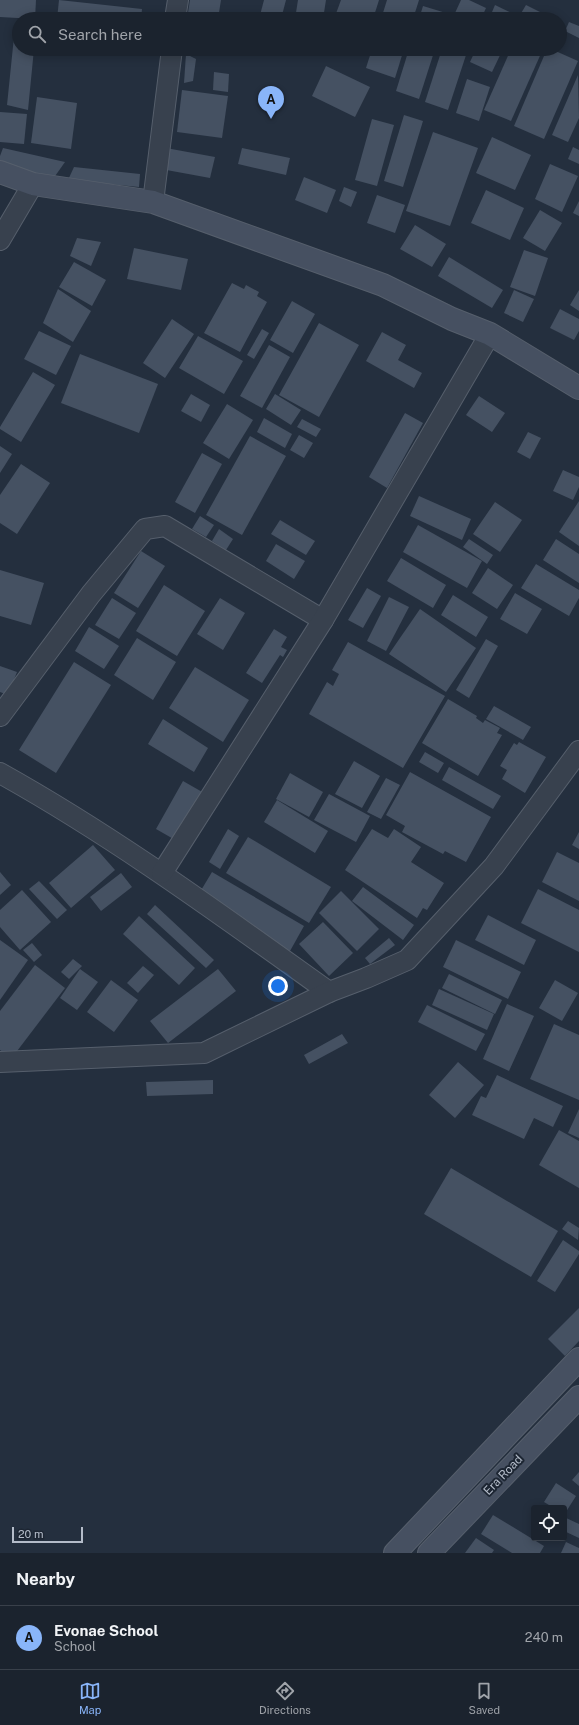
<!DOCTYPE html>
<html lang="en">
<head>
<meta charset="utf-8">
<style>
	body { margin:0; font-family:"Public Sans",sans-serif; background:#242b36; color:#f1f3f6 }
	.controls { position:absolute; right:12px; bottom:12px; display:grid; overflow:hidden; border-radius:4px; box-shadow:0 2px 10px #0003 }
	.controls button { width:36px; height:36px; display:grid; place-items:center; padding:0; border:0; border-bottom:1px solid #39404a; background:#1b232e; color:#f1f3f6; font:20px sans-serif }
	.scale { position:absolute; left:12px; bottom:10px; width:71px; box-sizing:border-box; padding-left:4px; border:2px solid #b4bcc9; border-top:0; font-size:11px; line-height:14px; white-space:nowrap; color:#b4bcc9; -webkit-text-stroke:3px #1d2633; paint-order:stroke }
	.you { position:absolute; left:278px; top:986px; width:14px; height:14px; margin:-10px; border:3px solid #fff; border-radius:50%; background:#1a73e8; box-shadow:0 0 0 6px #1a73e833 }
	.badge { display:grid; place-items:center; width:26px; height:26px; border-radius:50%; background:#89b5f9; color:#111; font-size:13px; font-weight:700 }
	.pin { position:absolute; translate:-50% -33px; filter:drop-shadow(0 1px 2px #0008) }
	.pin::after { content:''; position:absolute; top:21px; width:14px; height:12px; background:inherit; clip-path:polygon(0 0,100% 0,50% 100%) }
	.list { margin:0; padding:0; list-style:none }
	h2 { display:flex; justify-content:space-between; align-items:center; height:52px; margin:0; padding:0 16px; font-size:17px }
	h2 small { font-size:13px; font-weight:400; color:#a0a4aa }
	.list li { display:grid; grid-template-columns:26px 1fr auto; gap:12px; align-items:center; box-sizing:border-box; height:64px; padding:0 16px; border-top:1px solid #39404a }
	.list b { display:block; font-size:15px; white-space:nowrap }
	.list p { margin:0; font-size:13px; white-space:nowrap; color:#a0a4aa }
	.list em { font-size:13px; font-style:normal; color:#a0a4aa }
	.icon { flex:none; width:22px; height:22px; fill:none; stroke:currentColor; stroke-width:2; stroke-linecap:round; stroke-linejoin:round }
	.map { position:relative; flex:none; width:579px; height:1553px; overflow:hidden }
	.search { position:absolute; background:#1b232e; box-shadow:0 2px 10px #0003; left:12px; right:12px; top:12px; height:44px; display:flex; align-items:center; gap:10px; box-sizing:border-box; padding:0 14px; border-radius:22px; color:#a0a4aa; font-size:15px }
	.sheet { height:116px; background:#1b232e }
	nav { display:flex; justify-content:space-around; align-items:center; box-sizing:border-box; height:56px; border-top:1px solid #39404a; background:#1b232e; font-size:11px; color:#a0a4aa }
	nav a { display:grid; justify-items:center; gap:2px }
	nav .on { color:#89b5f9 }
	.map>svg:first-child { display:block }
	.building { fill:#455162 }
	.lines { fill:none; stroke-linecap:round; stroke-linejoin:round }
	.street-casing { stroke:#565f6c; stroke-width:22 }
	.secondary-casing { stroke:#565f6c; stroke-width:24 }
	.street { stroke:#38414e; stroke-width:20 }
	.secondary { stroke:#465061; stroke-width:22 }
	.labels { text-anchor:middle; stroke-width:4; stroke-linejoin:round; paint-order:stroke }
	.street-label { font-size:12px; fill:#b4bcc9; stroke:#1d2633 }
</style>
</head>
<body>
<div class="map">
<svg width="579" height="1553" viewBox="0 0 579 1553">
	<rect width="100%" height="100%" fill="#242f3e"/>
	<!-- building -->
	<g class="building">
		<path d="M0,0H36L35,19L0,17Z"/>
		<path d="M59,0L142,9L141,19H57Z"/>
		<path d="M190,0H221L218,19H187Z"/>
		<path d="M264,0H286L281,19H259Z"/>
		<path d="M298,0H326L323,19H295Z"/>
		<path d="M341,0H379L373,19H334Z"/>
		<path d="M387,0H419L413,19H390L382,16Z"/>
		<path d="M461,0H469L486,8L481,19H468L455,13Z"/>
		<path d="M495,5L516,15L514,19H489Z"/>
		<path d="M526,5L544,14L541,19H528L520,15Z"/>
		<path d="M423,6L446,13L444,19H419Z"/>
		<path d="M569,22L579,26V38L565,31Z"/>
		<path d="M15,27H19V49H34L28,110L7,105Z"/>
		<path d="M342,49H363L361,56Z"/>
		<path d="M372,49H404L395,78L366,68Z"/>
		<path d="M409,49H435L419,99L396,91Z"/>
		<path d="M442,49H468L448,110L425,102Z"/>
		<path d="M476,49H503L492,72L470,62Z"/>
		<path d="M511,49H543L511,121L484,110Z"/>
		<path d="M547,49H551L578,61L544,139L514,126Z"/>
		<path d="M186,54L196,59L193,81L184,83Z"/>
		<path d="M326,66L370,87L355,117L312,96Z"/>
		<path d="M214,72L229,74L228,92L213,90Z"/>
		<path d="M578,75L579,118L568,142L552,135Z"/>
		<path d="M467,79L490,87L479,121L456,113Z"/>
		<path d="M182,90L228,96L222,138L177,132Z"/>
		<path d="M37,97L77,103L71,149L31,143Z"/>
		<path d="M0,112L27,114L24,144L0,142Z"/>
		<path d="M404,115L423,121L403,187L384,181Z"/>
		<path d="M372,119L394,125L377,186L355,180Z"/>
		<path d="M433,132L478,148L450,226L406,211Z"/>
		<path d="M492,137L531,155L515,190L476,173Z"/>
		<path d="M573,147L579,150V164L568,159Z"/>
		<path d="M3,148L65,162L53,179L0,165V156Z"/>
		<path d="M166,148L215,157L210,178L161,169Z"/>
		<path d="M242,148L290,158L286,175L238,164Z"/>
		<path d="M550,164L578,176L562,212L535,199Z"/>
		<path d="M74,167L140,174L139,187L68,180Z"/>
		<path d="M304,177L336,190L327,213L295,200Z"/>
		<path d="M344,187L357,192L351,207L339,201Z"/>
		<path d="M486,190L524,208L510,240L471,223Z"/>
		<path d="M377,195L405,205L395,233L367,223Z"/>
		<path d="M579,201V216L573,213Z"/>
		<path d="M540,210L562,223L545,251L523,238Z"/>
		<path d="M415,225L446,244L432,267L400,249Z"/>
		<path d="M77,238L101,242L91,266L70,256Z"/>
		<path d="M134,248L188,259L181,290L127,279Z"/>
		<path d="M524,250L548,258L535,296L510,287Z"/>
		<path d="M449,257L503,290L492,308L438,276Z"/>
		<path d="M74,262L106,280L92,306L59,287Z"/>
		<path d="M232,283L244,289L246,285L259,292L257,296L267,302L240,352L204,333Z"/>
		<path d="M58,289L91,311L73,342L43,323Z"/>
		<path d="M514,290L534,299L523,322L504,313Z"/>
		<path d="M579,290V311L570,305Z"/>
		<path d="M292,301L315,314L293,353L270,340Z"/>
		<path d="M560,309L579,319V331L574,340L550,328Z"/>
		<path d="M172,319L194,334L165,378L143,363Z"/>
		<path d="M319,323L359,345L319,417L279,395Z"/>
		<path d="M262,329L269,333L254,359L247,355Z"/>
		<path d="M39,331L71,346L56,375L24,359Z"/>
		<path d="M382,332L406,345L398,360L422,373L414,388L366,361Z"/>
		<path d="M198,336L243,361L224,394L179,368Z"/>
		<path d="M269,345L290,357L262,408L240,396Z"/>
		<path d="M80,354L158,384L139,433L61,403Z"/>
		<path d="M33,372L55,385L21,442L0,429V427Z"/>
		<path d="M191,394L210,405L201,422L181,411Z"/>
		<path d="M275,394L301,410L291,425L266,409Z"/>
		<path d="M479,396L505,413L492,432L466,415Z"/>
		<path d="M227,404L253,420L229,459L203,443Z"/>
		<path d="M405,413L423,423L387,488L369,477Z"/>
		<path d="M264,418L292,434L285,448L257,432Z"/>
		<path d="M302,419L321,429L316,437L297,427Z"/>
		<path d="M528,432L541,438L530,459L517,452Z"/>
		<path d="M299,435L313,443L304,458L290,450Z"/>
		<path d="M250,436L286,456L242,535L206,515Z"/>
		<path d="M0,446L12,454L0,473Z"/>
		<path d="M202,453L222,464L195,513L175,502Z"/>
		<path d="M21,464L50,483L17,534L0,523V495Z"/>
		<path d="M563,470L579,477V487L573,500L553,491Z"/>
		<path d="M419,496L471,519L462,540L410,516Z"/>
		<path d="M579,501V546L559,532Z"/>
		<path d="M495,502L522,520L500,552L473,534Z"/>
		<path d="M200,516L214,525L206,537L192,529Z"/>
		<path d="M280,520L315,541L306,555L271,534Z"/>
		<path d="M418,525L482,561L467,588L403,552Z"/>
		<path d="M219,529L233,539L226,550L212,541Z"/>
		<path d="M469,539L493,555L487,564L463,547Z"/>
		<path d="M556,539L579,554V583L543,560Z"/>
		<path d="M276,544L305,561L294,579L266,561Z"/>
		<path d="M141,551L165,566L138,608L114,593Z"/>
		<path d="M401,558L446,585L433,608L387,581Z"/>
		<path d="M536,564L579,590V598L569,616L521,588Z"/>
		<path d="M488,568L513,585L497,609L472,593Z"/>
		<path d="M0,570L44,583L31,625L0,616Z"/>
		<path d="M164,585L205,611L177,656L136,631Z"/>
		<path d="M367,588L381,596L363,628L348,620Z"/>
		<path d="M515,593L542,609L527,634L500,619Z"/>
		<path d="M453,595L488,617L476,637L441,615Z"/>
		<path d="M389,597L409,607L386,651L367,641Z"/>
		<path d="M112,598L136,613L119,639L95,625Z"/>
		<path d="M220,598L245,613L223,650L197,634Z"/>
		<path d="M420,609L476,648L446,692L389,654Z"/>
		<path d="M89,627L119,646L104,669L75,651Z"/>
		<path d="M274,629L287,637L281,647L287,650L283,657L280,655L262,683L246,673Z"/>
		<path d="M137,638L176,662L153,700L114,675Z"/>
		<path d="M486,639L498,646L469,698L456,690Z"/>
		<path d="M348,642L445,696L403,768L309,714L327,682L333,686L339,674L332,670Z"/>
		<path d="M74,662L111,685L56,773L19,750Z"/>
		<path d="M0,666L17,672L8,695L0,692Z"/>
		<path d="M195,667L249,700L223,742L169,708Z"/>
		<path d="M448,699L477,716L476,718L483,723L485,720L500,728L497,733L502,735L478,776L422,743Z"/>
		<path d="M494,706L531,727L523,740L486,719Z"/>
		<path d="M163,719L208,748L194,772L148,744Z"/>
		<path d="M519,742L546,757L525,793L502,779L507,770L500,766L514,743L517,745Z"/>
		<path d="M425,752L444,763L438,773L419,762Z"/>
		<path d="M354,761L380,776L362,808L335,794Z"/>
		<path d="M449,767L501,796L493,809L442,780Z"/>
		<path d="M410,772L491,817L466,862L445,851L443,854L402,832L405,826L386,815Z"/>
		<path d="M290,773L323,792L309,817L276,799Z"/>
		<path d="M386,778L400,785L381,819L367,812Z"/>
		<path d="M183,781L204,793L177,841L156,829Z"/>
		<path d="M329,794L370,816L356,842L314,820Z"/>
		<path d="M277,800L328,831L315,853L264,822Z"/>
		<path d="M228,829L239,836L220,869L209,862Z"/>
		<path d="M372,829L388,838L394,829L421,847L411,862L444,883L427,910L423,908L417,918L345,870Z"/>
		<path d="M579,832V849L572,845Z"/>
		<path d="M248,837L331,887L309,923L226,873Z"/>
		<path d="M93,845L115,870L71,908L49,883Z"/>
		<path d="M557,852L579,863V901L542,882Z"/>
		<path d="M0,872L11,885L0,895Z"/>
		<path d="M212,872L304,926L290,951L197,897Z"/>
		<path d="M121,873L132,887L101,911L90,897Z"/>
		<path d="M39,881L67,910L57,919L29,889Z"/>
		<path d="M363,887L414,925L403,940L352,901Z"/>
		<path d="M538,889L579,910V952L521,923Z"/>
		<path d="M22,890L51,922L20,950L0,927V910Z"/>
		<path d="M341,891L379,929L357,951L319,913Z"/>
		<path d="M155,905L214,960L206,968L147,914Z"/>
		<path d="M488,915L536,940L524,965L475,940Z"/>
		<path d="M139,916L195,968L179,985L123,934Z"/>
		<path d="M323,922L353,953L329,976L299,944Z"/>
		<path d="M389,938L395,945L370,964L365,958Z"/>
		<path d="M0,940L28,960L0,1000Z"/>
		<path d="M456,940L521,972L508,999L443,967Z"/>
		<path d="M32,943L42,955L34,962L23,950Z"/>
		<path d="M73,959L82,966L69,979L61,972Z"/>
		<path d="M35,965L65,988L11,1059L0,1050V1011Z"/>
		<path d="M143,966L154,975L138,993L127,983Z"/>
		<path d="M80,969L98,982L77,1010L60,998Z"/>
		<path d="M218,969L236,991L168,1043L150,1021Z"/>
		<path d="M449,974L502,1000L495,1014L442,988Z"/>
		<path d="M111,980L138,1000L114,1032L87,1012Z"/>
		<path d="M555,980L578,993L562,1021L539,1008Z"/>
		<path d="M439,989L494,1014L487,1030L432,1005Z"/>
		<path d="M507,1004L534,1016L509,1071L483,1059Z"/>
		<path d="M427,1005L485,1034L476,1051L418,1022Z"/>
		<path d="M554,1024L579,1035V1100L530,1079Z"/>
		<path d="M342,1034L348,1043L309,1064L304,1055Z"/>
		<path d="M458,1062L484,1085L455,1118L429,1095Z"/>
		<path d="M497,1075L563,1106L553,1127L534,1118L524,1139L472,1115L481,1096L486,1098Z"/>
		<path d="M213,1080V1094L147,1096L146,1082Z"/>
		<path d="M579,1109V1138L568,1133Z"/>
		<path d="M559,1130L579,1141V1188L539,1165Z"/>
		<path d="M451,1168L558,1231L531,1277L424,1214Z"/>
		<path d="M568,1221L579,1228L578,1240L562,1229Z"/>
		<path d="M563,1240L579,1251V1254L555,1292L537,1281Z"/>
		<path d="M579,1308V1341L565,1356L548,1339Z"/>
		<path d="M579,1472V1486L572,1480Z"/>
		<path d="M556,1483L576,1496L564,1515V1508H554L544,1502Z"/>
		<path d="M493,1515L544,1546L540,1553H512L481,1534Z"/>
		<path d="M564,1517L579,1524V1538L564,1531Z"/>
		<path d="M476,1538L494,1550L492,1553H465Z"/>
		<path d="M566,1542L579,1548V1553H561Z"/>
	</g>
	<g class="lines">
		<!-- street casing -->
		<g class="street-casing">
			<g id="street">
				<path d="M175,19L178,0"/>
				<path d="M153,202L172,49"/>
				<path d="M0,240L33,184"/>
				<path d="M0,716L91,594L145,529L165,526L323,620"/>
				<path d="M0,773C115,837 221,915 329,992"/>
				<path d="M162,873L323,620L490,334"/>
				<path d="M0,1062L204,1053L329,992L366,978L407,960L494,866L579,751"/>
			</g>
		</g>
		<!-- secondary casing -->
		<g class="secondary-casing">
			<g id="secondary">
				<path d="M0,172L33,184L153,202L383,285L452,319L490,334L579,388"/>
				<path d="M395,1553L579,1359"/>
				<path d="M429,1553L579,1397"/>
			</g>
		</g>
		<!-- street -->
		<use href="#street" class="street"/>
		<!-- secondary -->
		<use href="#secondary" class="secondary"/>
	</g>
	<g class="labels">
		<!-- street labels -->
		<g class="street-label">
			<text transform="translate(503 1475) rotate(-46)" y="4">Era Road</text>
		</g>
	</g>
</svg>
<div class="controls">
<button><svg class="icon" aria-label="locate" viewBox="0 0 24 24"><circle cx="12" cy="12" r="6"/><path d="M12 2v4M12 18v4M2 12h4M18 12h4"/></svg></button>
</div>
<div class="scale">20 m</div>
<div class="you"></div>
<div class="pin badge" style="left:271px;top:119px">A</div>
<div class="search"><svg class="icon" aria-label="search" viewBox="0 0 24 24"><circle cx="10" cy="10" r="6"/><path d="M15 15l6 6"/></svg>Search here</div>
</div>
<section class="sheet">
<h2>Nearby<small></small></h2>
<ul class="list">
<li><span class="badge">A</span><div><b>Evonae School</b><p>School</p></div><em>240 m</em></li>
</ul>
</section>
<nav>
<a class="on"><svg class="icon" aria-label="map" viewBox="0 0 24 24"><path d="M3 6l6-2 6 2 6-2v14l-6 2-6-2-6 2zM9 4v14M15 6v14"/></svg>Map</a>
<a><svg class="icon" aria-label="directions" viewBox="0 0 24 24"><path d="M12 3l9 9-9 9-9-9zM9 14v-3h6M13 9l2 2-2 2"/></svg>Directions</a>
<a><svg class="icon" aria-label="saved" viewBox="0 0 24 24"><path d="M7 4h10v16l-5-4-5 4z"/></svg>Saved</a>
</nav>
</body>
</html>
